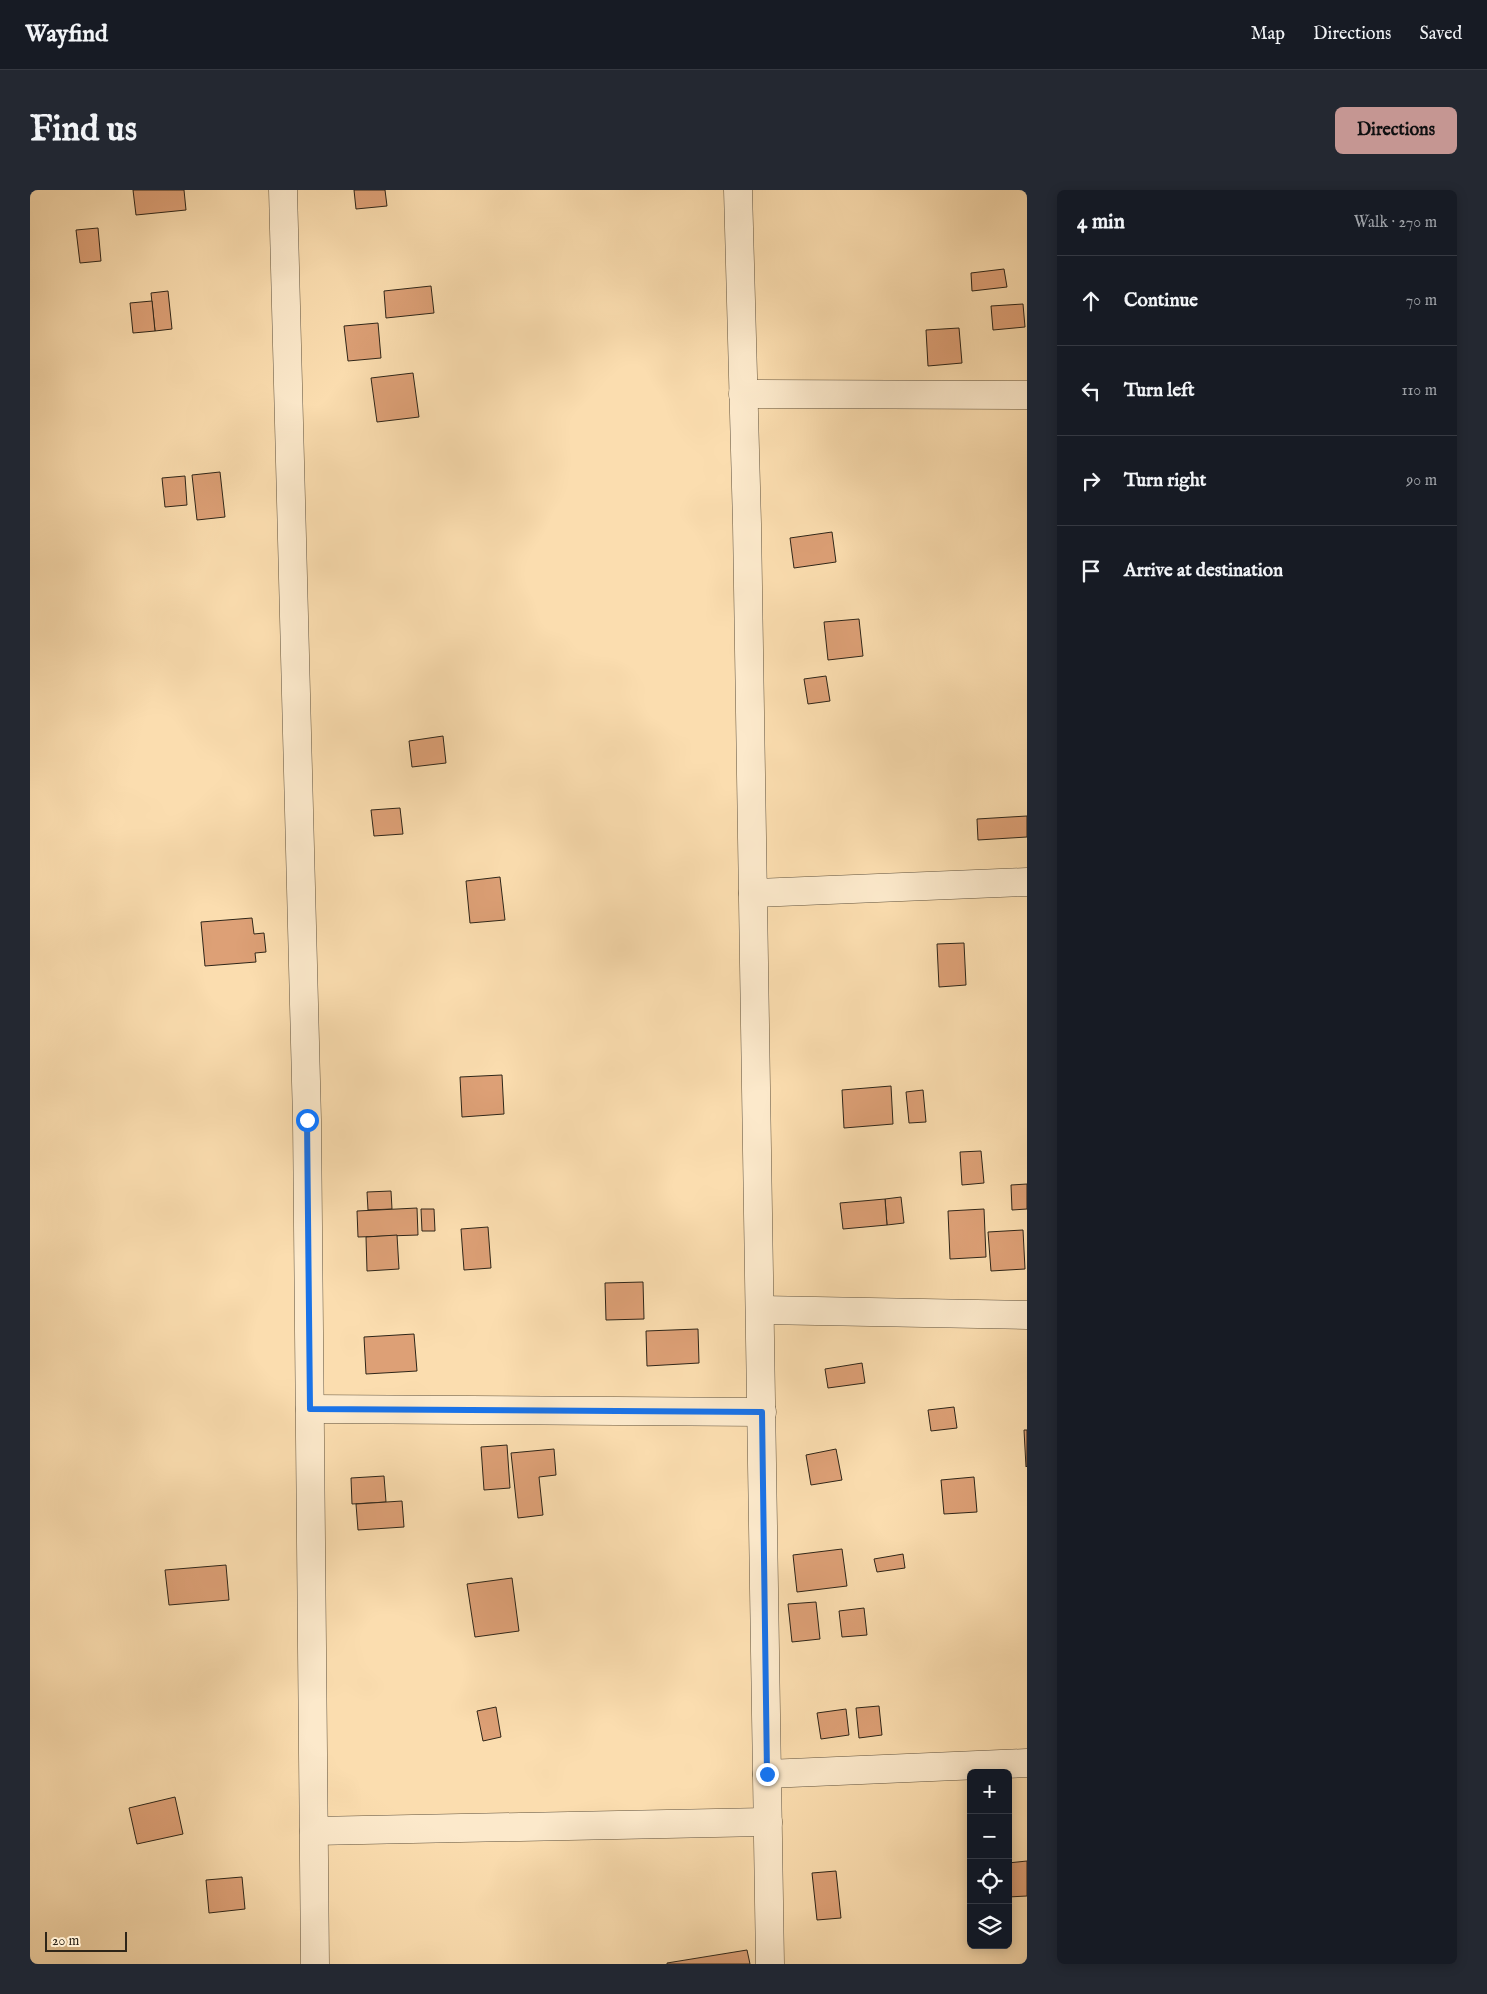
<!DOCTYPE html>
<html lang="en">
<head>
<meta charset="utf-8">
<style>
	body { margin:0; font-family:"IM FELL English",serif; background:#242831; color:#f1f3f6 }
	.controls { position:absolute; right:15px; bottom:15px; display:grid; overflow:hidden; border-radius:8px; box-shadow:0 2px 12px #0003 }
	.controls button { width:45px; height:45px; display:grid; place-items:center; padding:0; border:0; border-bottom:1px solid #363941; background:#171b24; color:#f1f3f6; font:25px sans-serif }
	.scale { position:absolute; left:15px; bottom:12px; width:82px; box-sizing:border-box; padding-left:5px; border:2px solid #2e2518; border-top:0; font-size:14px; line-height:18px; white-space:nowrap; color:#2e2518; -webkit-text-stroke:4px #fce9cb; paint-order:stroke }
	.stop { position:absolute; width:15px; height:15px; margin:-11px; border:4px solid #1a73e8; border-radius:50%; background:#fff }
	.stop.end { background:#1a73e8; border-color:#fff; box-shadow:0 1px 5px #0008 }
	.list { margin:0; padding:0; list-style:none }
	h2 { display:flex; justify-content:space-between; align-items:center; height:65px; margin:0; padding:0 20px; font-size:21px }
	h2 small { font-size:16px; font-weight:400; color:#9ea1a6 }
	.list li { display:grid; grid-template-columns:32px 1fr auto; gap:15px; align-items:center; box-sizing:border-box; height:90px; padding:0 20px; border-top:1px solid #363941 }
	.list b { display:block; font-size:19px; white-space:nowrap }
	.list em { font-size:16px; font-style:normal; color:#9ea1a6 }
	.icon { flex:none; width:28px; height:28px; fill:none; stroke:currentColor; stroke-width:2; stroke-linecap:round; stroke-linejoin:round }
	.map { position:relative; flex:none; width:997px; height:1774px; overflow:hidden; border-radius:8px }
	header { display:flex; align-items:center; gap:30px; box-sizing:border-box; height:70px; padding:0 25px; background:#171b24; border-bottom:1px solid #363941 }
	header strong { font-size:24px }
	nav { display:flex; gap:28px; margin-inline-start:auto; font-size:18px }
	.intro { display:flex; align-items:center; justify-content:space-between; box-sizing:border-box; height:120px; padding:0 30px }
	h1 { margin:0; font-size:35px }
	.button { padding:12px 22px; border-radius:8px; background:#c59692; color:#111; font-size:18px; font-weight:700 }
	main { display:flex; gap:30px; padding:0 30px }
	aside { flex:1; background:#171b24; border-radius:8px; box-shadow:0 2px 12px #0003 }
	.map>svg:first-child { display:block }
	.building { fill:#dda076; stroke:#2e2518 }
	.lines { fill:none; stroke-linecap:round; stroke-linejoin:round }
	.street-casing { stroke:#61533e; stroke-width:29 }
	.street { stroke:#fce9cb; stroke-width:28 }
	.route { stroke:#1a73e8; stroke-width:6 }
</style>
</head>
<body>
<header>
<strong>Wayfind</strong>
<nav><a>Map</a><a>Directions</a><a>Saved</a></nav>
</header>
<div class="intro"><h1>Find us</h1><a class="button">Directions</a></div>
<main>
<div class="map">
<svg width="997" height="1774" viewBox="0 0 997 1774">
	<rect width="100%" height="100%" fill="#fbddaf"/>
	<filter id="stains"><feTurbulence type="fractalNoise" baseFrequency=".004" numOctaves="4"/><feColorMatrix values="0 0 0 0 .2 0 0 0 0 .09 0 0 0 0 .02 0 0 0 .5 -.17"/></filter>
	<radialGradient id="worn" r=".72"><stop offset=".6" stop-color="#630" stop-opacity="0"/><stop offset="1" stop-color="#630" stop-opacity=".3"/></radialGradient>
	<!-- building -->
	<g class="building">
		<path d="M103,0H154L156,20L106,25Z"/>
		<path d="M324,0H355L357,16L326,19Z"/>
		<path d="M68,38L71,71L50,73L46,40Z"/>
		<path d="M974,79L977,97L942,101L941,83Z"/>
		<path d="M401,96L404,123L356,128L354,101Z"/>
		<path d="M138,101L142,139L125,141L121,103Z"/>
		<path d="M122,111L125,141L103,143L100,113Z"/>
		<path d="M993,114L995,137L963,140L961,116Z"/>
		<path d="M348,133L351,168L318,171L314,136Z"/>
		<path d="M929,138L932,173L898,176L896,140Z"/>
		<path d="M383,183L389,227L347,232L341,188Z"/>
		<path d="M190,282L195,327L167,330L162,285Z"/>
		<path d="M155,286L157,315L135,317L132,288Z"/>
		<path d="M802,342L806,372L764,378L760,348Z"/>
		<path d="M829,429L833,466L798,470L794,432Z"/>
		<path d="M796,486L800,511L778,514L774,489Z"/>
		<path d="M413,546L416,573L382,577L379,551Z"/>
		<path d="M370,618L373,644L344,646L341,620Z"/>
		<path d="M997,626V647L948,650L947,629Z"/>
		<path d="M470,687L475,730L440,733L436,691Z"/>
		<path d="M222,728L224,744L234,743L236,762L225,763L226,772L175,776L171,732Z"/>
		<path d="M934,753L936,795L909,797L907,754Z"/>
		<path d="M472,885L474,924L432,927L430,887Z"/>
		<path d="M861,896L863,934L814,938L812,900Z"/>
		<path d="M893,900L896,932L879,933L876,902Z"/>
		<path d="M951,961L954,993L932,995L930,962Z"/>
		<path d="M997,994V1019L982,1020L981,995Z"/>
		<path d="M361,1001L362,1019L338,1020L337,1002Z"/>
		<path d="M871,1007L874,1033L857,1035L855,1009Z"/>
		<path d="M855,1009L857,1035L813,1039L810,1013Z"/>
		<path d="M387,1018L388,1045L328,1047L327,1021Z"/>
		<path d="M391,1019H404L405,1041H392Z"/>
		<path d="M954,1019L956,1067L920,1069L918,1021Z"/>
		<path d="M458,1037L461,1078L434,1080L431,1039Z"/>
		<path d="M993,1040L995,1079L961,1081L958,1042Z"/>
		<path d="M367,1045L369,1079L337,1081L336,1047Z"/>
		<path d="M613,1092L614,1129L576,1130L575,1093Z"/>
		<path d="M668,1139L669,1173L617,1176L616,1141Z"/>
		<path d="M384,1144L387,1181L336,1184L334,1147Z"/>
		<path d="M832,1173L835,1193L798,1198L795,1179Z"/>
		<path d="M924,1217L927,1238L901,1241L898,1220Z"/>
		<path d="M994,1240H997V1276L996,1277Z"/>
		<path d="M477,1255L480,1298L454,1300L451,1257Z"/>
		<path d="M524,1259L526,1285L509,1287L513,1325L488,1328L481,1263Z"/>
		<path d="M806,1259L812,1290L781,1295L776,1265Z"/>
		<path d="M354,1286L356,1312L322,1314L321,1288Z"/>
		<path d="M944,1287L947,1322L914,1324L911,1290Z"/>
		<path d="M372,1311L374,1337L328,1340L326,1314Z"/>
		<path d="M812,1359L817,1396L767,1402L763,1365Z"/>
		<path d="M873,1364L875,1378L847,1382L844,1369Z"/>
		<path d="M196,1375L199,1410L139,1415L135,1380Z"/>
		<path d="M482,1388L489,1441L445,1447L437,1394Z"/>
		<path d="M786,1412L790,1449L762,1452L758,1414Z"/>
		<path d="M834,1418L837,1445L812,1447L809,1421Z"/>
		<path d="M849,1516L852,1545L829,1548L826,1518Z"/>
		<path d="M466,1517L471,1547L453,1551L447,1521Z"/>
		<path d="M816,1519L819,1545L791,1549L787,1523Z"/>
		<path d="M145,1607L153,1644L107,1654L99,1618Z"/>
		<path d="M997,1671V1706L978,1707V1673Z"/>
		<path d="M806,1681L811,1728L787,1730L782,1683Z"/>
		<path d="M212,1687L215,1719L179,1723L176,1690Z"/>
		<path d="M717,1760L720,1774H637V1773Z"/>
	</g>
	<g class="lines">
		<!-- street casing -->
		<g class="street-casing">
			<g id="street">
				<path d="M253,0L277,930L285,1774"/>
				<path d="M708,0L717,334L740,1774"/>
				<path d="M713,204L997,205"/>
				<path d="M723,703L997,692"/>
				<path d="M730,1120L997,1125"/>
				<path d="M280,1219L732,1222"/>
				<path d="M737,1584L997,1573"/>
				<path d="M284,1641L738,1632"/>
			</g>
		</g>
		<!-- street -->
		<use href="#street" class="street"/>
	</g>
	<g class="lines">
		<!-- route -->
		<path class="route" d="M277,930L280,1219L732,1222L737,1584"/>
	</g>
	<rect width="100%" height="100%" filter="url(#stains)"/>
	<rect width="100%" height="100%" fill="url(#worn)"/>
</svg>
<div class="controls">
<button>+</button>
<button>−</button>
<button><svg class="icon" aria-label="locate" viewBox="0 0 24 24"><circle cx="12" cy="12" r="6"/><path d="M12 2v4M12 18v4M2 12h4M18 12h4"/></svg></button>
<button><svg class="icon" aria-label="layers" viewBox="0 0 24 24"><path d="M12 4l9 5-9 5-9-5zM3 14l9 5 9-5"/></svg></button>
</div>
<div class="scale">20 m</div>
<div class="stop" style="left:277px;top:930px"></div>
<div class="stop end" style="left:737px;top:1584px"></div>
</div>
<aside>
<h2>4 min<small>Walk · 270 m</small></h2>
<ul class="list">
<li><svg class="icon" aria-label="ahead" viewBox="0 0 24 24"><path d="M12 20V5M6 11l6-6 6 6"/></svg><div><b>Continue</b></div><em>70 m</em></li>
<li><svg class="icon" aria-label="left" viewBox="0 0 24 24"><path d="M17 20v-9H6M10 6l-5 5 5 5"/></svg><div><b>Turn left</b></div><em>110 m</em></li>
<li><svg class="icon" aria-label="right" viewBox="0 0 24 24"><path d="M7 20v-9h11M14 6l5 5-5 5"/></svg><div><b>Turn right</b></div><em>90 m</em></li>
<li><svg class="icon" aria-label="arrive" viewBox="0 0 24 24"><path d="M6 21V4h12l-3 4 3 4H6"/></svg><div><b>Arrive at destination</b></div></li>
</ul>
</aside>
</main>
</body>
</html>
